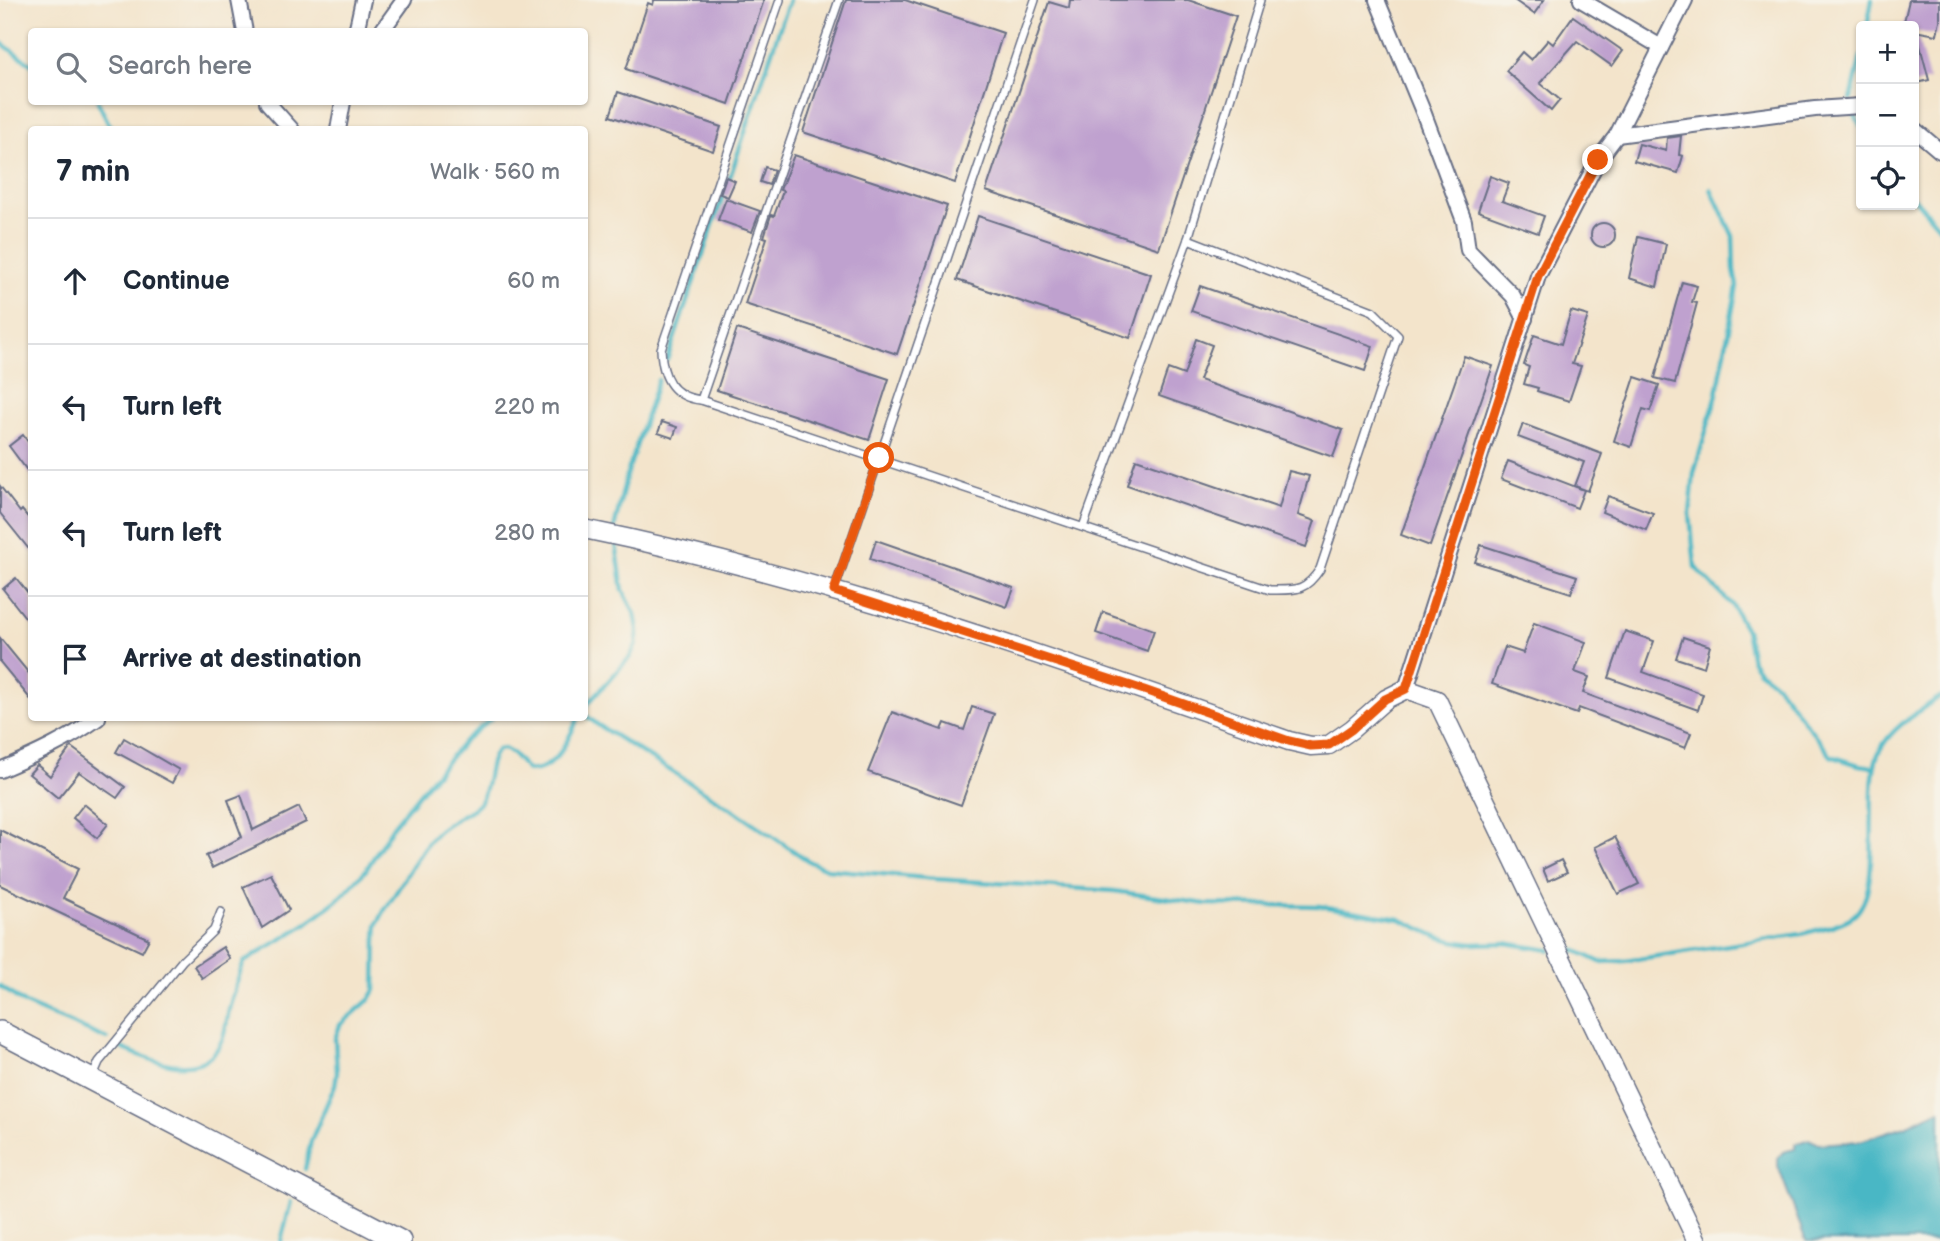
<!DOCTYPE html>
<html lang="en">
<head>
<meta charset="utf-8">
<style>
	body { margin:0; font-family:"Balsamiq Sans",sans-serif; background:#f2f2f3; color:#1f2937 }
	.controls { position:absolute; right:21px; top:21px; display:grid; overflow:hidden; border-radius:7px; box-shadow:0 2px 5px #0004 }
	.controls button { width:63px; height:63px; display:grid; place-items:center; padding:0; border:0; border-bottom:2px solid #e0e1e3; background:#fff; color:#1f2937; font:35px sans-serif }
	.stop { position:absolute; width:21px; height:21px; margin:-16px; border:5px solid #ea580c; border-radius:50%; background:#fff }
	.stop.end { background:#ea580c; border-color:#fff; box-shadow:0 2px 7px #0008 }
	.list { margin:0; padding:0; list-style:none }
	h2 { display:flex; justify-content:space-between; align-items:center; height:91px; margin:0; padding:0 28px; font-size:30px }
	h2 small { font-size:23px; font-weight:400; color:#747a83 }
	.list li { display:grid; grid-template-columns:46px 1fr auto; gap:21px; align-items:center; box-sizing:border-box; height:126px; padding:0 28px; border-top:2px solid #e0e1e3 }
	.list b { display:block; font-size:26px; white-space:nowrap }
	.list em { font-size:23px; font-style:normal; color:#747a83 }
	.icon { flex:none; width:38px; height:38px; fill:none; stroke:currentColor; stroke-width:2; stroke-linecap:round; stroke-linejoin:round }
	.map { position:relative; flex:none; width:1940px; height:1241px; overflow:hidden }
	.search { position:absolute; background:#fff; box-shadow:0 2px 5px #0004; left:28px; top:28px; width:560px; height:77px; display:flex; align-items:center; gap:18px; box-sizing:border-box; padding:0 24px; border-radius:7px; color:#747a83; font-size:26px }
	.panel { position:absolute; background:#fff; box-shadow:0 2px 5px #0004; left:28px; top:126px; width:560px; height:595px; border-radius:7px }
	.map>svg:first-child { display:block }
	.water { fill:#4ab7c5; stroke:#327392; stroke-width:2 }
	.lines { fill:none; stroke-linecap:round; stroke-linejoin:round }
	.stream { stroke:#4ab7c5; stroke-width:4.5 }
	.building { fill:#bfa1cf }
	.service-casing { stroke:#676e84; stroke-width:10 }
	.minor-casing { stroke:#676e84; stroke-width:18 }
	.tertiary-casing { stroke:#676e84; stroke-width:21 }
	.primary-casing { stroke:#676e84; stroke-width:24 }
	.service { stroke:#fff; stroke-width:7 }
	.minor { stroke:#fff; stroke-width:14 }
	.tertiary { stroke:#fff; stroke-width:18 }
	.primary { stroke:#fff; stroke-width:21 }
	.route { stroke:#ea580c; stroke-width:9 }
</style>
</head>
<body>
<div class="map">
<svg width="1940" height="1241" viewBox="0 0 1940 1241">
	<rect width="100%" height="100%" fill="#f7f3e8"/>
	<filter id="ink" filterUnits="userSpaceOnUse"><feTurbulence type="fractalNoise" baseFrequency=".0143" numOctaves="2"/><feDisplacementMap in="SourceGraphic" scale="14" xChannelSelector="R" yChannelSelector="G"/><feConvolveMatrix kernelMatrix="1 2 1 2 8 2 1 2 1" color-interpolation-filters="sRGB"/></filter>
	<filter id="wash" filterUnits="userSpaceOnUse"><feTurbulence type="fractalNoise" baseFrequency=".00686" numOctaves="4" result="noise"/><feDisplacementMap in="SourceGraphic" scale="28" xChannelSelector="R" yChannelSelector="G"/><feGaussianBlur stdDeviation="1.57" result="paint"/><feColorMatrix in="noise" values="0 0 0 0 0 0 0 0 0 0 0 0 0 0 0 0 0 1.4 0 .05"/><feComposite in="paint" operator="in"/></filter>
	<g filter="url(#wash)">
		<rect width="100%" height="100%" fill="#f3e4cb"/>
		<!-- water -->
		<path class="water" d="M1940,1110V1241H1806L1778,1166V1158L1783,1152L1795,1149L1796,1144L1809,1139L1819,1144L1860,1141L1905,1126Z"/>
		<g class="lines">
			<!-- stream -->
			<g class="stream">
				<path d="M1867,26L1872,0"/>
				<path d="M0,42L32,65"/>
				<path d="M1851,100L1861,56"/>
				<path d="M98,102L112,130"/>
				<path d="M1853,112L1861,127"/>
				<path d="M730,177L789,0"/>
				<path d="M1711,189L1733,236L1734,270L1737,286L1717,394L1694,473L1690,514L1695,567L1732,605L1746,630L1752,661L1759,671L1776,684L1831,756L1859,765L1874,767"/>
				<path d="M1914,198L1940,228"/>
				<path d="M667,360L722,198"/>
				<path d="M614,529L626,477L658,380"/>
				<path d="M584,708L630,657L636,645L638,630L635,614L623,590L616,544"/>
				<path d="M584,714L598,725L738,813L810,862L827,869L936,879L1114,891L1206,904L1320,906L1400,919L1436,936L1453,941L1472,944L1505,943L1550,950"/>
				<path d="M1567,948L1577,951L1600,962L1625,961L1801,934C1817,930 1837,926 1852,917C1887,892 1860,787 1880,750C1892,727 1919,711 1940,697"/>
				<path d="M0,986L25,1004L107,1039"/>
				<path d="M117,1046C148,1060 204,1084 222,1040C226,1030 227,1019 229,1009C233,994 238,977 244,962L306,924L342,896L366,870L393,826L423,789L466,739L492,718"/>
				<path d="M305,1169L311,1141L335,1085L337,1073L335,1039L340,1025L370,999L375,990L376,938L377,925L384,911C402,886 415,856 436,833C448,820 475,811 480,802C490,785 486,765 497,750L504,749L513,754L527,770C555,774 569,738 578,718"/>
				<path d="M281,1241L291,1202"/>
			</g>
		</g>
		<g id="blocks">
			<!-- building -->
			<g class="building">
				<path d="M654,0H764L729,104L626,69L648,3L653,5Z"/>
				<path d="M846,0H905L1003,33L955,183L803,132Z"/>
				<path d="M1070,0H1188L1236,16L1159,249L986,191L1049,2L1069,8Z"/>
				<path d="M1514,0H1544L1534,14Z"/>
				<path d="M1909,0H1940V21L1937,35L1914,31V26H1903Z"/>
				<path d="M1573,16L1623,51L1612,66L1577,41L1540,83L1560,100L1551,111L1506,71L1522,52L1531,60L1548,40L1553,44Z"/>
				<path d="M1914,38H1918L1929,80L1914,84Z"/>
				<path d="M618,92L721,127L713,151L610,116Z"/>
				<path d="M1681,136L1679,155L1683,156L1678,173L1634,161L1639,144L1666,151L1667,138Z"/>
				<path d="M794,155L947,206L897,354L745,304L767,238L764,237L771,215L774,216L783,191L780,190Z"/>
				<path d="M765,167L774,170L769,185L760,182Z"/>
				<path d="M1490,176L1509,183L1502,201L1544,216L1538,233L1478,211Z"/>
				<path d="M726,177L735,181L728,197L720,194Z"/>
				<path d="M726,199L760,211L752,232L718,220Z"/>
				<path d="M978,216L1151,274L1130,338L957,280Z"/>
				<circle cx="1603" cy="235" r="12"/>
				<path d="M1638,237L1666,244L1657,287L1629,278Z"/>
				<path d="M1682,282L1697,286L1692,302L1697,303L1675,383L1655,378Z"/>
				<path d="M1200,286L1373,346L1365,371L1191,311Z"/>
				<path d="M1571,311L1588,316L1572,364L1581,366L1569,401L1537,391L1538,388L1524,384L1529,367L1524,365L1534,335L1561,344Z"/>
				<path d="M737,329L889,379L869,440L717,390Z"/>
				<path d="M1196,339L1212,345L1199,380L1343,430L1333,457L1159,396L1168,369L1184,375Z"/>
				<path d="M1464,356L1493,366L1430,546L1401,535Z"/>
				<path d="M1635,377L1659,385L1650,411L1643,409L1631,447L1614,441Z"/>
				<path d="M662,422L677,427L673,438L658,433Z"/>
				<path d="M1523,424L1602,454L1588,491L1575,486L1584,462L1518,437Z"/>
				<path d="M23,435L32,447V477L9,446Z"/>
				<path d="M1136,459L1279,508L1289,471L1309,476L1298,515L1315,521L1306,547L1127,485Z"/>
				<path d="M1508,461L1584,490L1577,508L1501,479Z"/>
				<path d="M0,486L20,512L22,510L32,522V553L0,513Z"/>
				<path d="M1608,496L1653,513L1646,530L1602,512Z"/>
				<path d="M876,540L1014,588L1007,607L870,559Z"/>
				<path d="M1481,545L1577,576L1571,593L1475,562Z"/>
				<path d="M16,578L32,598V626L3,589Z"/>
				<path d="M1103,612L1154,630L1147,651L1096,633Z"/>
				<path d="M1534,623L1586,642L1575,672L1589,677L1583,693L1691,733L1685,748L1579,708L1577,714L1492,684L1505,647L1523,653Z"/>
				<path d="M1625,631L1654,641L1643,672L1703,694L1698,710L1609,678Z"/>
				<path d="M1683,637L1710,646L1704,667L1676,658Z"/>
				<path d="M0,638L32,677V701L0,662Z"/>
				<path d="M972,707L994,714L961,805L868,772L892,712L942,730L945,723L964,730Z"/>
				<path d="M124,738L179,770L172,783L116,752Z"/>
				<path d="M71,747L125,787L117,798L79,772L58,798L29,774L37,765L50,776Z"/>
				<path d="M241,795L253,830L299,807L306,822L212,868L206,856L242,837L228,800Z"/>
				<path d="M84,804L108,824L97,838L73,818Z"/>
				<path d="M0,830L78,869L63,898L149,939L142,952L0,885Z"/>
				<path d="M1615,837L1639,884L1618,894L1595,847Z"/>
				<path d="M1561,860L1567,872L1548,881L1543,869Z"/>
				<path d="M271,874L289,910L262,928L243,887Z"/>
				<path d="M223,947L230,959L202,978L194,966Z"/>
			</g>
		</g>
	</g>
	<g filter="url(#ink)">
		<use href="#blocks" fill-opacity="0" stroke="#676e84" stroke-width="2"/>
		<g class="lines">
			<!-- service casing -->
			<g class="service-casing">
				<g id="service">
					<path d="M780,0L661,349C662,376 671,397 701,400L1270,590C1295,590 1305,592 1320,569L1398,336L1373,311L1188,239"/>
					<path d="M701,400L839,0"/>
					<path d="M1083,527L1188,239L1260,0"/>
					<path d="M834,591L1035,0"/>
					<path d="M93,1076L99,1062L182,961L214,930L221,912"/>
				</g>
			</g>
			<!-- minor casing -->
			<g class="minor-casing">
				<g id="minor">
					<path d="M239,0L245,32"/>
					<path d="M1377,0L1424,114L1464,221L1468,250L1513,296L1525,319"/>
					<path d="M1581,0L1661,47"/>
					<path d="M356,32L363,0"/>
					<path d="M381,32L404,0"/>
					<path d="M267,102L292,130"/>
					<path d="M1914,129L1940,151"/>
					<path d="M338,130L343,102"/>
					<path d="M1617,135L1815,109L1861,106"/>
					<path d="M1406,689L1538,276L1598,160L1617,135L1685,0"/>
					<path d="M0,770C35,755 68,740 98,718"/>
				</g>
			</g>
			<!-- tertiary casing -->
			<g class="tertiary-casing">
				<path id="tertiary" d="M584,529C825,578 1058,660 1289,741L1311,746L1329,745L1352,729L1386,699L1406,689L1437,700L1697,1241"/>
			</g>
			<!-- primary casing -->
			<g class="primary-casing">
				<path id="primary" d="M0,1032L400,1241"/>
			</g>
			<!-- service -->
			<use href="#service" class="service"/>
			<!-- minor -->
			<use href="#minor" class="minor"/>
			<!-- tertiary -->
			<use href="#tertiary" class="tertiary"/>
			<!-- primary -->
			<use href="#primary" class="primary"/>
		</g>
	</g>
	<g class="lines" filter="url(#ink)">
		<!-- route -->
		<path class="route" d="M879,458L834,591L1144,690L1289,741L1311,746L1329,745L1352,729L1385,699L1406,689L1538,276L1598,160"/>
	</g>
</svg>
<div class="controls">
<button>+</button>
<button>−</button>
<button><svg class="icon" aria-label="locate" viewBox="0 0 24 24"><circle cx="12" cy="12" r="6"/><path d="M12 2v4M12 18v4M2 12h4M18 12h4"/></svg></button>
</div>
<div class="stop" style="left:879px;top:458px"></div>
<div class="stop end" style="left:1598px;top:160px"></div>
<div class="search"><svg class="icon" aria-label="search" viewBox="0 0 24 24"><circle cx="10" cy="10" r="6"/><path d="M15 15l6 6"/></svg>Search here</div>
<section class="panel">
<h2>7 min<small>Walk · 560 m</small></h2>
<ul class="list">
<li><svg class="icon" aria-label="ahead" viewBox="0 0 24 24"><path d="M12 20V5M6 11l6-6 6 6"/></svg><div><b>Continue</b></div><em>60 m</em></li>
<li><svg class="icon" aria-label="left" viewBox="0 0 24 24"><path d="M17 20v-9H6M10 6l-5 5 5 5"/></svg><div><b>Turn left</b></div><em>220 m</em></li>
<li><svg class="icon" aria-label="left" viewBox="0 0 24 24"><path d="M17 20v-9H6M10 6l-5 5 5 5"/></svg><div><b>Turn left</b></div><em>280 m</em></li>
<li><svg class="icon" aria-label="arrive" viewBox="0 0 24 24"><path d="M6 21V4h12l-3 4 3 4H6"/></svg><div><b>Arrive at destination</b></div></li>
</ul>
</section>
</div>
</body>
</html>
